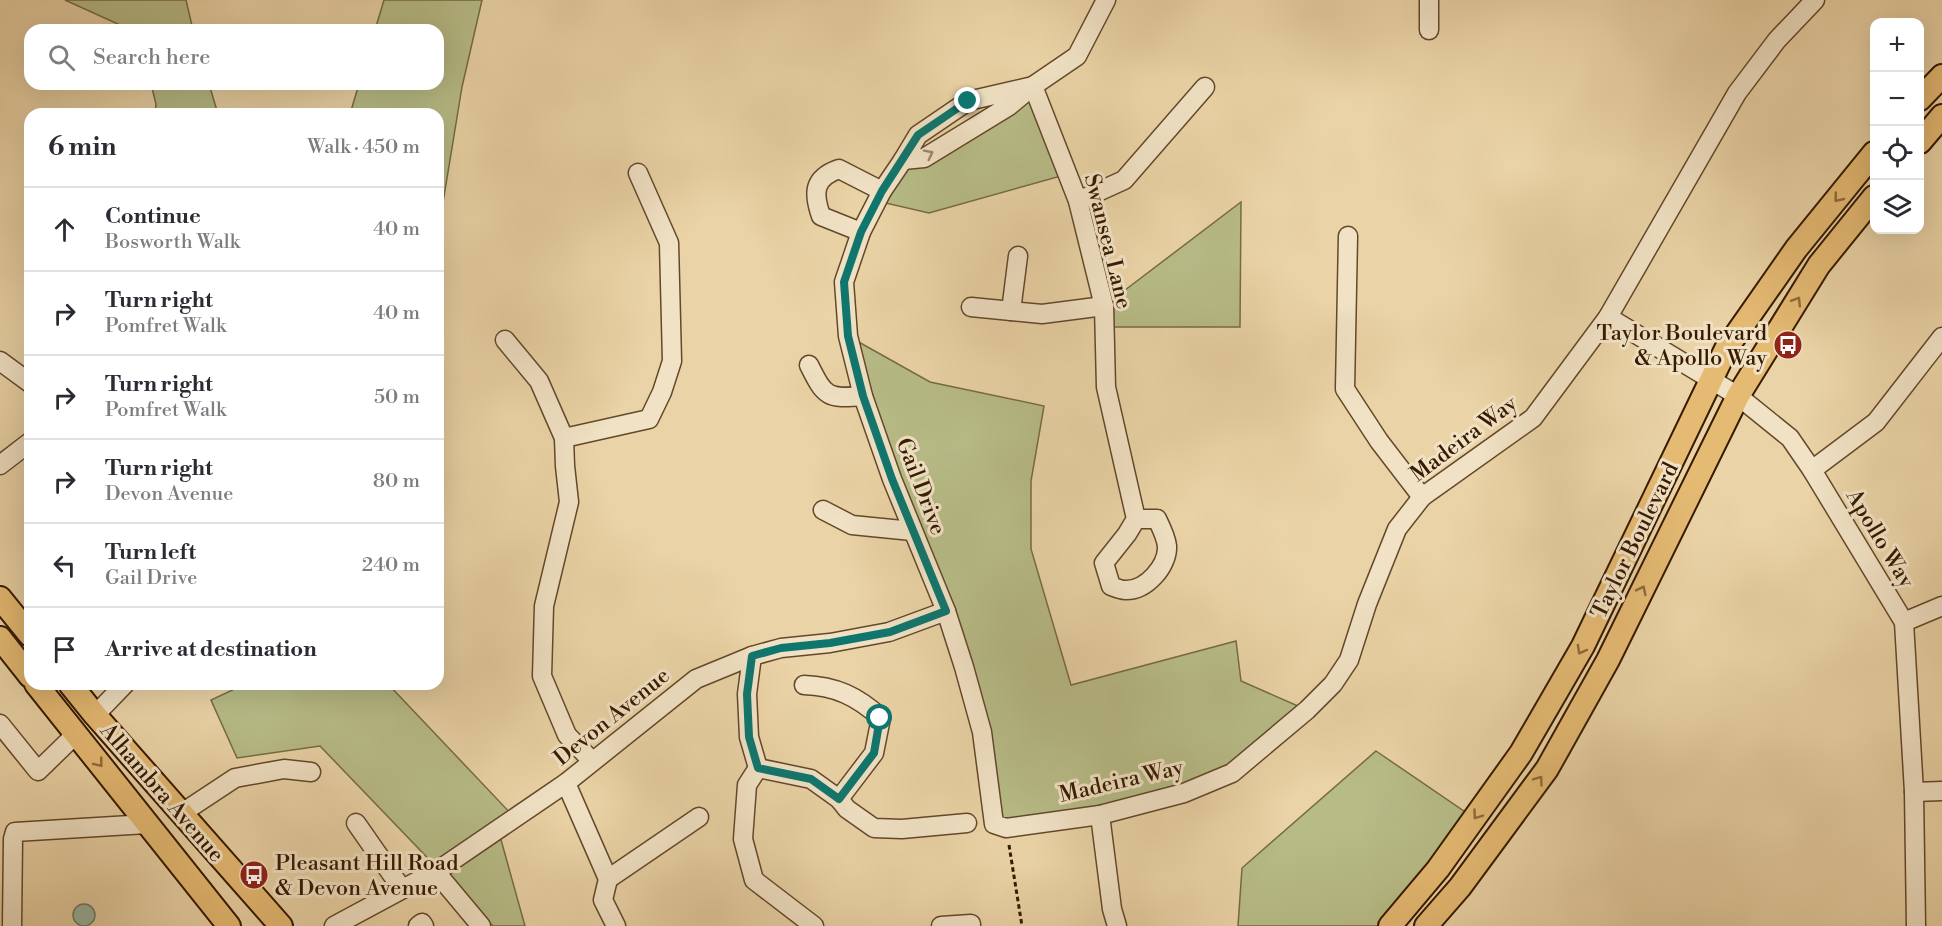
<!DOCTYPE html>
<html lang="en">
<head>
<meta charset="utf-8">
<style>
	body { margin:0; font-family:"Libre Bodoni",serif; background:#f7f7f7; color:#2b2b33 }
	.controls { position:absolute; right:18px; top:18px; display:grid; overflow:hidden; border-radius:12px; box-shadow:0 6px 24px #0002 }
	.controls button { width:54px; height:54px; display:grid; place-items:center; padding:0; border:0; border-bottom:2px solid #e1e1e2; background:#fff; color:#2b2b33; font:30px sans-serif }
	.stop { position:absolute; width:18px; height:18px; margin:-14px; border:4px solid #0f766e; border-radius:50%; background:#fff }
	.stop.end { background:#0f766e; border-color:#fff; box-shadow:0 2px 6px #0008 }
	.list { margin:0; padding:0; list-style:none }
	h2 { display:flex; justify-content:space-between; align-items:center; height:78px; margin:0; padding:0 24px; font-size:26px }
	h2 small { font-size:20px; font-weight:400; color:#7c7c81 }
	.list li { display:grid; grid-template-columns:39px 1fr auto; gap:18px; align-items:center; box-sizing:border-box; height:84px; padding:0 24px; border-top:2px solid #e1e1e2 }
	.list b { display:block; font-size:22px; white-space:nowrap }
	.list p { margin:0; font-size:20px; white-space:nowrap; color:#7c7c81 }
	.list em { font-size:20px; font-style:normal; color:#7c7c81 }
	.icon { flex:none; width:33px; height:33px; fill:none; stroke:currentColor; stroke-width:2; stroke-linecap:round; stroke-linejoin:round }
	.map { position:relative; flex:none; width:1942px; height:926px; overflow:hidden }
	.search { position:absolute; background:#fff; box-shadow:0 6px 24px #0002; left:24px; top:24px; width:420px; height:66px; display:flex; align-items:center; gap:15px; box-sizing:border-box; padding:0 21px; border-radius:18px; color:#7c7c81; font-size:22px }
	.panel { position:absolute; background:#fff; box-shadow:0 6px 24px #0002; left:24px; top:108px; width:420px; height:582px; border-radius:18px }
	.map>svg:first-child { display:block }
	.green { fill:#b7bc87; stroke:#766b44; stroke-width:1.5 }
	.water { fill:#98b8a4; stroke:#717963; stroke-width:1.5 }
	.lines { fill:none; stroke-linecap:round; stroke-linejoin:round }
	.minor-casing { stroke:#63482a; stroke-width:21 }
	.major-casing { stroke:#361a01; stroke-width:26 }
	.path { stroke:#361a01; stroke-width:3; stroke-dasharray:4.5 3; stroke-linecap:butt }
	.minor { stroke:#f1e2c5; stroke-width:18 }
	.major { stroke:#e5ba73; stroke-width:22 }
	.oneway { stroke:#9d886d }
	.oneway2 { stroke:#8e6a3a }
	.route { stroke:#0f766e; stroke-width:8 }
	.labels { text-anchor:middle; stroke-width:6; stroke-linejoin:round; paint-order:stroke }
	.street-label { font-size:22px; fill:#361a01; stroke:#f1e2c5 }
	.poi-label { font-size:22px; fill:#361a01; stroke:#f1e2c5; text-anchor:end }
</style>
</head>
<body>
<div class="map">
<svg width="1942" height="926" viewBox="0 0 1942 926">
	<rect width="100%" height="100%" fill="#ead3a6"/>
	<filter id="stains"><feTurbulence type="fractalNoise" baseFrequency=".00333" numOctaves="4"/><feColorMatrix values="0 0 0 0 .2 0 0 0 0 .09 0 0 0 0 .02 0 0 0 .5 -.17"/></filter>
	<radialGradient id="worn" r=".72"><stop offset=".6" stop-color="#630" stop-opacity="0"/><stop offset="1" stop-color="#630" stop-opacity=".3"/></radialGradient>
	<!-- green -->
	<g class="green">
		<path d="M65,0H186L193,30H131Z"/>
		<path d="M384,0H482L462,87L438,233V114H350L359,84H438V30H375Z"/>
		<path d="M151,84H209L218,114H155L156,104Z"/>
		<path d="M1033,86L1068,174L929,213L877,201L903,160Z"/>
		<path d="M1241,202L1240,327H1105L1104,306Z"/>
		<path d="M848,336L930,382L1044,406L1031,481V549L1071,685L1236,641L1241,681L1307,710L1232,773L1184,793L994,824L982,732Z"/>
		<path d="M245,684H388L515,818L498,829L525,926H493L320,746L237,758L211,700Z"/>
		<path d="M1376,751L1474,818L1390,926H1238L1242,868Z"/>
	</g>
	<!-- water -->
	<circle class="water" cx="84" cy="915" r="11"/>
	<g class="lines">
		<!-- minor casing -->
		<g class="minor-casing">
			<g id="minor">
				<path d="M1429,0V30"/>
				<path d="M1033,86L1078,201L1104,306L1106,387L1136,519L1127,534L1104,563L1111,586C1116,588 1121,590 1125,590C1146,591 1168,566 1167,546C1166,537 1161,527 1157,519H1136"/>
				<path d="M1033,86L968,101L918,135L903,160L924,158L1009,106L1033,86L1077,56L1106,0"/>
				<path d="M903,160L882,191L861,232L844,282L848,336L863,396L892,479L946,611L964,667L982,732L994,824L1006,828L1100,815L1184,793L1232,773L1307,710L1333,684L1349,660L1367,604L1397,529L1422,497L1533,418L1608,317L1737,93L1777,40L1815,0"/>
				<path d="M1078,201L1124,180L1205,87"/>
				<path d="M861,232L821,216C813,193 813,178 839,169L882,191"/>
				<path d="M1348,236L1345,389L1379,441L1422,497"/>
				<path d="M971,307L1042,314L1104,306"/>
				<path d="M1011,311L1018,256"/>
				<path d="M1608,317L1738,396L1790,438L1812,470L1904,622L1914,792L1916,926"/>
				<path d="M505,340L539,381L564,438L565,466L569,502L544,606L542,676L567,735L592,761"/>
				<path d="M0,361L30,383"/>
				<path d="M809,365C825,397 827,399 863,396"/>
				<path d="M564,438L649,419L662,392L672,361L669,243L638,173"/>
				<path d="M0,465L30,442"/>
				<path d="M1812,470L1876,422L1942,337"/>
				<path d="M823,510L852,525L912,531"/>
				<path d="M1904,622L1942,606"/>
				<path d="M752,656L747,694L749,737L758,768L811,779L839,799L847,809L874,828L902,829L967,823"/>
				<path d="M804,685C835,686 857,696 881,718L874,753L839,799"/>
				<path d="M95,715L125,684"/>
				<path d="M0,724L38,771L76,734"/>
				<path d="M758,768L747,785L743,839L754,880L814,926"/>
				<path d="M566,783L608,879L699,817"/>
				<path d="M1914,792L1942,791"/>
				<path d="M182,813L235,778L284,769L311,772"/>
				<path d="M1100,815L1112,909L1117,926"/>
				<path d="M356,823L402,889"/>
				<path d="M435,871L481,926"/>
				<path d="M608,879L603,900L616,926"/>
				<path d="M12,926L13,839L15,832L147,824"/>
				<path d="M334,926L440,869L566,783L696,679L752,656L781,648L830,643L889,632L946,611"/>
				<path d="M418,926L422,923L424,926"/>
				<path d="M941,926L971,924"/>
			</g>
		</g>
		<!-- major casing -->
		<g class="major-casing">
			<g id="major">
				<path d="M1920,99L1942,76"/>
				<path d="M1920,142L1942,116"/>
				<path d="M0,598L30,635"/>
				<path d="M0,638L30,676"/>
				<path d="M36,684L229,926"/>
				<path d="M70,684L95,715L281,926"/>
				<path d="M1390,926L1438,869L1521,753L1583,646L1726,349L1796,249L1874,153"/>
				<path d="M1426,926L1460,887L1547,769L1608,660L1738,396L1819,265L1874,197"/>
			</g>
		</g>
		<!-- path -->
		<path class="path" d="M1009,845L1022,926"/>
		<!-- minor -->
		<use href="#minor" class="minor"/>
		<!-- major -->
		<use href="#major" class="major"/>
	</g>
	<!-- one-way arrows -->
	<defs><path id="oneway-chevron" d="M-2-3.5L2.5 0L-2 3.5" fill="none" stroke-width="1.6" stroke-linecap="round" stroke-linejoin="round" transform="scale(1.5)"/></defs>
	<use class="oneway" href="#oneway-chevron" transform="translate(929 154) rotate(-27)"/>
	<g class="oneway2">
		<use href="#oneway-chevron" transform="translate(1838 198) rotate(129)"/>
		<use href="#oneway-chevron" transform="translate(1797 301) rotate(-58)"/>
		<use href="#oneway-chevron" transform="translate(1642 590) rotate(-64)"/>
		<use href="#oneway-chevron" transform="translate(1581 650) rotate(119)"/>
		<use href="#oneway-chevron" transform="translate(99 763) rotate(52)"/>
		<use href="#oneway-chevron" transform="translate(1539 780) rotate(-54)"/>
		<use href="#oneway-chevron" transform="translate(1477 815) rotate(125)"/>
	</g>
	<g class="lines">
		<!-- route -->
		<path class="route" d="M880,718L874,753L839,799L811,779L758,768L749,737L747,694L752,656L781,648L830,643L890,632L946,611L892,479L863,396L848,336L844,282L861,232L882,191L918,135L968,101"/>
	</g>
	<!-- icons -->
	<defs>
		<g id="bus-disc" transform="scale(1.5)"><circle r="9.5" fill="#8f2418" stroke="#f1e2c5"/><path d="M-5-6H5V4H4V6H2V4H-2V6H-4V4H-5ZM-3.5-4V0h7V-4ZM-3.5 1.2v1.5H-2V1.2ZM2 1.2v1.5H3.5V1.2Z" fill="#fff"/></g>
	</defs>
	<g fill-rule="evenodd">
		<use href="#bus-disc" x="1788" y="345"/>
		<use href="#bus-disc" x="254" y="875"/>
	</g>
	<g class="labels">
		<!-- street labels -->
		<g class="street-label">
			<text transform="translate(1109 241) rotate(76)" y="8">Swansea Lane</text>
			<text transform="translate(1463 438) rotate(-37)" y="8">Madeira Way</text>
			<text transform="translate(922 486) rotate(69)" y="8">Gail Drive</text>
			<text transform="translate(1881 538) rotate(59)" y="8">Apollo Way</text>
			<text transform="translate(1634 540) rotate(-64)" y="8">Taylor Boulevard</text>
			<text transform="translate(611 716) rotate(-39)" y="8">Devon Avenue</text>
			<text transform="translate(1121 780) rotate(-13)" y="8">Madeira Way</text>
			<text transform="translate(163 792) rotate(49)" y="8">Alhambra Avenue</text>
		</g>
		<!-- poi labels -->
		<g class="poi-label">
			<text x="1767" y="340">Taylor Boulevard<tspan x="1767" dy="25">&amp; Apollo Way</tspan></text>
			<text x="275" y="870" text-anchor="start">Pleasant Hill Road<tspan x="275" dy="25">&amp; Devon Avenue</tspan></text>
		</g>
	</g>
	<rect width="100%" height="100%" filter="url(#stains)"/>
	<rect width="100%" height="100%" fill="url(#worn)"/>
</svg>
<div class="controls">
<button>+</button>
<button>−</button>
<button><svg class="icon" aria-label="locate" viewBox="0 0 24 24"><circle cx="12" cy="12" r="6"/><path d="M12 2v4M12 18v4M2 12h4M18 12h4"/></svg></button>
<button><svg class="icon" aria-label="layers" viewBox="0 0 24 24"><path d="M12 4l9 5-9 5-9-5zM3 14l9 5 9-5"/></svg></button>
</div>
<div class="stop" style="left:880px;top:718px"></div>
<div class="stop end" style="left:968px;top:101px"></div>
<div class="search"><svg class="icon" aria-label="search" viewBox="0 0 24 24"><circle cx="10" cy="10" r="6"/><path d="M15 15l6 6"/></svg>Search here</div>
<section class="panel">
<h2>6 min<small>Walk · 450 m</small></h2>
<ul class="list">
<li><svg class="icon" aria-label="ahead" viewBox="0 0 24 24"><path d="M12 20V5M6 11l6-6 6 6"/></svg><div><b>Continue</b><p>Bosworth Walk</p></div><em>40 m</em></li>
<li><svg class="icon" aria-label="right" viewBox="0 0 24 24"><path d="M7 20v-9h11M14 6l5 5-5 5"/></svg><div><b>Turn right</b><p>Pomfret Walk</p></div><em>40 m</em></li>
<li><svg class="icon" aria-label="right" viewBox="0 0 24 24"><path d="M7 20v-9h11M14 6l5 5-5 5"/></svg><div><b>Turn right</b><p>Pomfret Walk</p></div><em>50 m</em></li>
<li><svg class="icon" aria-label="right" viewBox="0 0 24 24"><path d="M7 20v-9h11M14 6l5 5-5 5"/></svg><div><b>Turn right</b><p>Devon Avenue</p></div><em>80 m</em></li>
<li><svg class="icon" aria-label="left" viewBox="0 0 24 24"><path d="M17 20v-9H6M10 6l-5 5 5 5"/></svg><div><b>Turn left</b><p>Gail Drive</p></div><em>240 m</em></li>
<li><svg class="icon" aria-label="arrive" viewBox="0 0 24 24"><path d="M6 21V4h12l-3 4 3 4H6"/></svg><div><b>Arrive at destination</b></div></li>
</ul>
</section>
</div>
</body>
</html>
